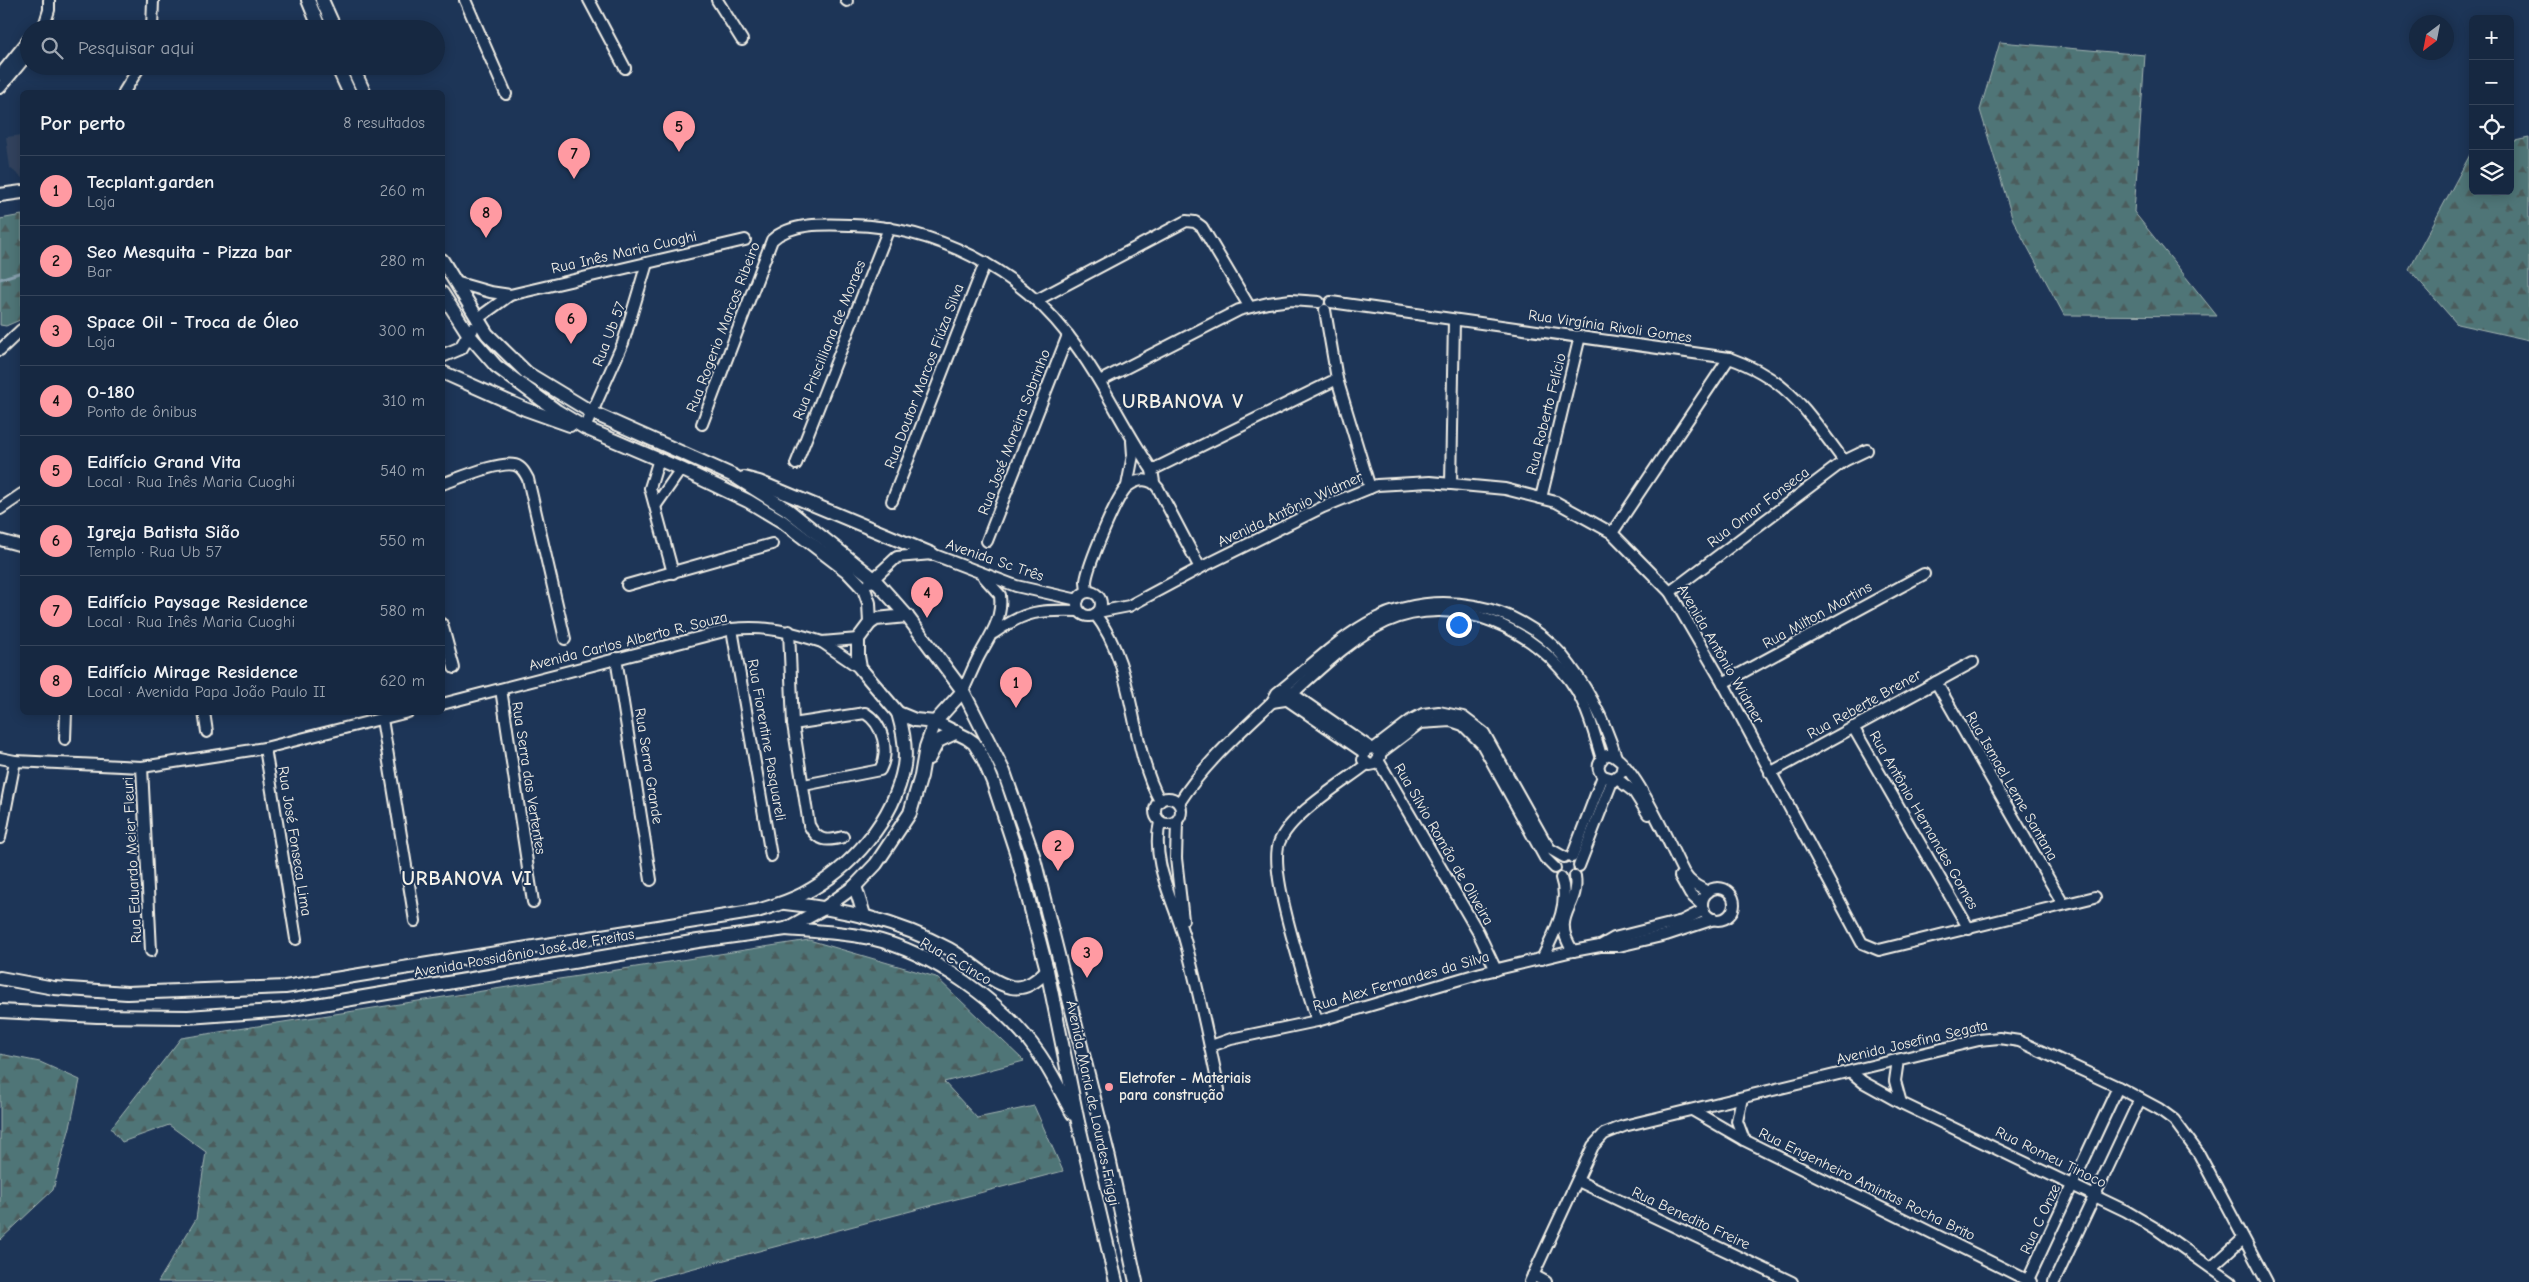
<!DOCTYPE html>
<html lang="pt">
<head>
<meta charset="utf-8">
<style>
	body { margin:0; font-family:"Comic Neue",sans-serif; background:#23344c; color:#f1f3f6 }
	.controls { position:absolute; right:15px; top:15px; display:grid; overflow:hidden; border-radius:8px; box-shadow:0 2px 12px #0003 }
	.controls button { width:45px; height:45px; display:grid; place-items:center; padding:0; border:0; border-bottom:1px solid #35445a; background:#162841; color:#f1f3f6; font:25px sans-serif }
	.compass { position:absolute; left:2409px; top:15px; width:45px; height:45px; border-radius:50%; background:#162841; box-shadow:0 2px 12px #0003; rotate:212deg }
	.you { position:absolute; left:1458px; top:624px; width:18px; height:18px; margin:-12px; border:4px solid #fff; border-radius:50%; background:#1a73e8; box-shadow:0 0 0 8px #1a73e833 }
	.badge { display:grid; place-items:center; width:32px; height:32px; border-radius:50%; background:#ff9aa2; color:#111; font-size:16px; font-weight:700 }
	.pin { position:absolute; translate:-50% -41px; filter:drop-shadow(0 1px 2px #0008) }
	.pin::after { content:''; position:absolute; top:26px; width:18px; height:15px; background:inherit; clip-path:polygon(0 0,100% 0,50% 100%) }
	.list { margin:0; padding:0; list-style:none }
	h2 { display:flex; justify-content:space-between; align-items:center; height:65px; margin:0; padding:0 20px; font-size:21px }
	h2 small { font-size:16px; font-weight:400; color:#9ea6b1 }
	.list li { display:grid; grid-template-columns:32px 1fr auto; gap:15px; align-items:center; box-sizing:border-box; height:70px; padding:0 20px; border-top:1px solid #35445a }
	.list b { display:block; font-size:19px; white-space:nowrap }
	.list p { margin:0; font-size:16px; white-space:nowrap; color:#9ea6b1 }
	.list em { font-size:16px; font-style:normal; color:#9ea6b1 }
	.icon { flex:none; width:28px; height:28px; fill:none; stroke:currentColor; stroke-width:2; stroke-linecap:round; stroke-linejoin:round }
	.map { position:relative; flex:none; width:2529px; height:1282px; overflow:hidden }
	.search { position:absolute; background:#162841; box-shadow:0 2px 12px #0003; left:20px; top:20px; width:425px; height:55px; display:flex; align-items:center; gap:12px; box-sizing:border-box; padding:0 18px; border-radius:28px; color:#9ea6b1; font-size:19px }
	.panel { position:absolute; background:#162841; box-shadow:0 2px 12px #0003; left:20px; top:90px; width:425px; height:625px; border-radius:8px }
	.map>svg:first-child { display:block }
	.built { fill:#31435d }
	.forest { fill:url(#forest-firs); stroke:#a2b3b0 }
	.lines { fill:none; stroke-linecap:round; stroke-linejoin:round }
	.stream { stroke:#88a0ae; stroke-width:3 }
	.minor-casing { stroke:#f4f1e8; stroke-width:14 }
	.tertiary-casing { stroke:#f4f1e8; stroke-width:16 }
	.minor { stroke:#1d3557; stroke-width:10 }
	.tertiary { stroke:#1d3557; stroke-width:12 }
	.poi-dot { fill:#ff9aa2; stroke:#1d3557; stroke-width:2 }
	.labels { text-anchor:middle; stroke-width:4; stroke-linejoin:round; paint-order:stroke }
	.street-label { font-size:15px; fill:#f4f1e8; stroke:#1d3557 }
	.poi-label { font-size:15px; font-weight:bold; fill:#f4f1e8; stroke:#1d3557; text-anchor:start }
	.district-label { font-size:20px; font-weight:bold; letter-spacing:1px; fill:#f4f1e8; stroke:#1d3557 }
</style>
</head>
<body>
<div class="map">
<svg width="2529" height="1282" viewBox="0 0 2529 1282">
	<defs>
		<pattern id="forest-firs" width="22" height="20" patternUnits="userSpaceOnUse" patternTransform="scale(1.25)"><rect width="22" height="20" fill="#4f7577"/><path d="M5 1l3.5 6h-7zM16 11l3.5 6h-7z" fill="#4c5c5c"/></pattern>
	</defs>
	<rect width="100%" height="100%" fill="#1d3557"/>
	<filter id="ink" filterUnits="userSpaceOnUse"><feTurbulence type="fractalNoise" baseFrequency=".02" numOctaves="2"/><feDisplacementMap in="SourceGraphic" scale="10" xChannelSelector="R" yChannelSelector="G"/><feConvolveMatrix kernelMatrix="1 2 1 2 8 2 1 2 1" color-interpolation-filters="sRGB"/></filter>
	<g filter="url(#ink)">
		<!-- built -->
		<path class="built" d="M22,135V178L10,168L6,137Z"/>
		<!-- forest -->
		<g class="forest">
			<path d="M2000,42L2145,55L2134,212L2217,316L2064,315L2013,220L1980,110Z"/>
			<path d="M2529,138V340L2457,324L2409,269L2472,151L2473,191H2510V142Z"/>
			<path d="M22,215V319L6,326L0,325V219Z"/>
			<path d="M809,940L936,977L1024,1061L944,1082L977,1118L1034,1106L1063,1171L641,1282H158L196,1219L206,1152L169,1125L122,1142L111,1128L181,1038Z"/>
			<path d="M0,1054L40,1062L80,1080L71,1123L53,1190L0,1240Z"/>
		</g>
		<g class="lines">
			<!-- stream -->
			<path class="stream" d="M0,279L22,272"/>
			<!-- minor casing -->
			<g class="minor-casing">
				<g id="minor">
					<path d="M465,0L506,94"/>
					<path d="M589,0L625,68"/>
					<path d="M717,0L742,40"/>
					<path d="M846,0L847,1"/>
					<path d="M43,29L49,10V0"/>
					<path d="M152,29L153,0"/>
					<path d="M0,75L29,39"/>
					<path d="M0,88L29,53"/>
					<path d="M124,92L140,66"/>
					<path d="M455,282L490,292L510,295L745,240"/>
					<path d="M1037,300L1186,221L1195,222L1202,227L1249,306"/>
					<path d="M1331,302L1729,358C1789,379 1808,413 1844,461"/>
					<path d="M1325,310L1337,379L1370,488"/>
					<path d="M477,319L510,295"/>
					<path d="M0,350L21,330"/>
					<path d="M1100,381L1239,310L1268,303L1291,300L1319,302"/>
					<path d="M702,424L772,240C791,222 827,224 852,225C935,227 1017,269 1068,335C1101,377 1122,426 1152,470L1154,482"/>
					<path d="M585,428L623,343L647,263"/>
					<path d="M659,459L650,488L673,573"/>
					<path d="M796,464L889,228"/>
					<path d="M1152,470L1337,379"/>
					<path d="M442,484C460,478 499,461 515,465C522,467 525,473 528,479L565,639"/>
					<path d="M1451,484L1454,320"/>
					<path d="M1127,486L1133,455L1132,441"/>
					<path d="M1541,498L1580,336"/>
					<path d="M892,501L985,263"/>
					<path d="M656,505L681,469"/>
					<path d="M0,509L22,494"/>
					<path d="M1612,533L1729,358"/>
					<path d="M0,540L22,546"/>
					<path d="M987,541L1068,335"/>
					<path d="M870,582L897,557L932,554L1016,586L1078,600"/>
					<path d="M627,585L772,544"/>
					<path d="M1087,592C1087,589 1086,585 1086,581C1088,566 1117,494 1128,486C1138,478 1151,478 1158,488L1200,568"/>
					<path d="M1670,592L1844,461L1867,450"/>
					<circle cx="1089" cy="604" r="12"/>
					<path d="M1098,612L1129,606L1200,568L1323,507L1377,485L1430,482L1505,489L1556,502L1612,533L1670,592L1723,683L1862,943L1879,950L2095,897"/>
					<path d="M1095,614C1137,668 1128,743 1160,801"/>
					<path d="M442,624L454,668"/>
					<path d="M732,629L771,856"/>
					<path d="M789,631L793,724L809,825C817,841 826,842 843,837"/>
					<path d="M994,633C1026,610 1040,610 1079,611"/>
					<path d="M858,639L822,642L860,668"/>
					<path d="M616,658L651,880"/>
					<path d="M1936,682L2063,904"/>
					<path d="M1723,683L1924,574"/>
					<path d="M501,689L533,902"/>
					<path d="M1287,690L1371,748"/>
					<path d="M963,691C968,680 973,668 978,658C989,637 1003,620 1000,595L984,577"/>
					<path d="M1280,695L1363,752"/>
					<path d="M1272,702L1285,700L1292,694C1321,668 1350,639 1386,622C1455,591 1539,629 1577,691C1589,712 1595,736 1602,759"/>
					<path d="M442,704L732,629C765,625 791,632 822,642"/>
					<path d="M204,712L207,732"/>
					<path d="M382,719L415,921"/>
					<path d="M793,724L865,713C883,724 890,751 880,770L804,785"/>
					<path d="M1853,727L1969,929"/>
					<path d="M65,739L66,712"/>
					<path d="M265,748L296,939"/>
					<path d="M1374,748L1378,752L1380,757L1375,764L1370,765L1363,760L1365,750L1376,747L1410,721L1423,714L1439,712L1463,717L1484,733L1544,840L1550,849L1564,857"/>
					<path d="M1379,754L1420,723L1451,721L1463,725L1482,744L1545,858L1555,868"/>
					<path d="M0,758L15,761L142,767L265,748L408,712"/>
					<path d="M1378,760L1478,932L1496,970"/>
					<path d="M1623,765L1621,773L1613,779L1603,776C1599,772 1597,767 1600,762C1619,722 1677,863 1684,873C1690,883 1698,887 1708,892"/>
					<path d="M142,767L151,951"/>
					<path d="M1770,773L1973,662"/>
					<path d="M1616,778L1634,792L1648,814"/>
					<circle cx="1168" cy="811" r="13"/>
					<path d="M1179,803C1204,764 1238,734 1272,702L1277,693C1310,667 1339,637 1377,618C1436,589 1517,603 1561,654C1586,684 1604,719 1616,757"/>
					<path d="M1160,822C1150,864 1176,904 1186,944C1199,992 1209,1041 1219,1090"/>
					<path d="M1177,822L1176,858L1183,920"/>
					<path d="M0,838L15,761"/>
					<path d="M1572,857L1603,776"/>
					<path d="M1579,866L1613,779"/>
					<path d="M1680,876L1690,894L1702,905"/>
					<circle cx="1718" cy="904" r="16"/>
					<path d="M1600,946L1614,938L1682,921L1704,910"/>
					<path d="M1573,951C1549,915 1580,908 1575,876"/>
					<path d="M1542,959C1553,935 1571,905 1561,878"/>
					<path d="M1317,1021C1307,985 1268,874 1279,843C1290,814 1343,783 1367,764"/>
					<path d="M1211,1046L1231,1039L1317,1021L1481,973L1573,951L1600,946H1619L1666,935L1714,919"/>
					<path d="M1898,1060L1895,1081L1901,1103"/>
					<path d="M1851,1072L1863,1082L1901,1103L2126,1211L2155,1228L2231,1282"/>
					<path d="M1742,1098L1737,1121L1744,1140"/>
					<path d="M1692,1110L1744,1140L2031,1282"/>
					<path d="M1578,1181L1792,1282"/>
					<path d="M2212,1267L2243,1239"/>
					<path d="M1533,1275L1546,1282"/>
					<path d="M1530,1282L1593,1146L1604,1134L1624,1126L1979,1040L1999,1038L2019,1041L2118,1087L2159,1109L2174,1120L2199,1154L2267,1282"/>
					<path d="M2027,1282L2118,1087"/>
					<path d="M2054,1282L2140,1099"/>
				</g>
			</g>
			<!-- tertiary casing -->
			<g class="tertiary-casing">
				<g id="tertiary">
					<path d="M308,0L320,29"/>
					<path d="M322,0L335,29"/>
					<path d="M337,66L349,92"/>
					<path d="M352,66L364,92"/>
					<path d="M0,195L22,192"/>
					<path d="M442,260L487,334L527,373L593,413L734,476L788,510L873,578L907,616L963,691L1004,772L1033,855L1109,1158L1136,1282"/>
					<path d="M442,293L469,335L496,366L557,411L585,428L681,469L748,501L783,522L847,571L864,589L869,603L870,623L858,639V656L860,668L898,713L915,720L935,722L967,738L974,743L982,756L993,782L1016,852L1047,970L1078,1122L1116,1282"/>
					<path d="M442,356L461,348L472,329"/>
					<path d="M442,372L525,409L570,425"/>
					<path d="M744,478L759,482L932,554"/>
					<path d="M870,623L876,619L907,616"/>
					<path d="M929,758L938,741L957,732"/>
					<path d="M855,886L864,915"/>
					<path d="M785,903C843,909 897,921 949,949C969,960 989,982 1011,987C1026,990 1038,980 1047,970"/>
					<path d="M786,929C814,931 842,932 870,938C932,952 1003,1002 1039,1054C1052,1073 1062,1094 1073,1114"/>
					<path d="M0,978L54,988L127,993L285,987L757,911C773,906 788,902 803,894C851,869 894,820 904,766C907,748 903,730 898,713"/>
					<path d="M0,1011L97,1016L188,1017L286,1010L698,941L786,929L826,907L855,886L876,864L910,813L921,776L926,747L935,722L963,691"/>
				</g>
			</g>
			<!-- minor -->
			<use href="#minor" class="minor"/>
			<!-- tertiary -->
			<use href="#tertiary" class="tertiary"/>
		</g>
	</g>
	<!-- markers -->
	<circle class="poi-dot" cx="1109" cy="1087" r="5"/>
	<g class="labels">
		<!-- street labels -->
		<g class="street-label">
			<text transform="translate(624 252) rotate(-13)" y="5">Rua Inês Maria Cuoghi</text>
			<text transform="translate(1610 326) rotate(8)" y="5">Rua Virgínia Rivoli Gomes</text>
			<text transform="translate(723 327) rotate(-69)" y="5">Rua Rogerio Marcos Ribeiro</text>
			<text transform="translate(609 334) rotate(-69)" y="5">Rua Ub 57</text>
			<text transform="translate(829 340) rotate(-68)" y="5">Rua Priscilliana de Moraes</text>
			<text transform="translate(924 376) rotate(-69)" y="5">Rua Doutor Marcos Fiúza Silva</text>
			<text transform="translate(1546 414) rotate(-76)" y="5">Rua Roberto Felício</text>
			<text transform="translate(1014 432) rotate(-69)" y="5">Rua José Moreira Sobrinho</text>
			<text transform="translate(1758 507) rotate(-37)" y="5">Rua Omar Fonseca</text>
			<text transform="translate(1290 509) rotate(-25)" y="5">Avenida Antônio Widmer</text>
			<text transform="translate(995 560) rotate(19)" y="5">Avenida Sc Três</text>
			<text transform="translate(1817 615) rotate(-29)" y="5">Rua Milton Martins</text>
			<text transform="translate(628 641) rotate(-14)" y="5">Avenida Carlos Alberto R. Souza</text>
			<text transform="translate(1721 654) rotate(60)" y="5">Avenida Antônio Widmer</text>
			<text transform="translate(1864 704) rotate(-29)" y="5">Rua Reberte Brener</text>
			<text transform="translate(767 740) rotate(80)" y="5">Rua Fiorentine Pasquareli</text>
			<text transform="translate(649 766) rotate(81)" y="5">Rua Serra Grande</text>
			<text transform="translate(529 778) rotate(81)" y="5">Rua Serra das Vertentes</text>
			<text transform="translate(2012 786) rotate(60)" y="5">Rua Ismael Leme Santana</text>
			<text transform="translate(1924 820) rotate(60)" y="5">Rua Antônio Hernandes Gomes</text>
			<text transform="translate(295 841) rotate(81)" y="5">Rua José Fonseca Lima</text>
			<text transform="translate(1444 844) rotate(60)" y="5">Rua Sílvio Romão de Oliveira</text>
			<text transform="translate(132 860) rotate(-93)" y="5">Rua Eduardo Meier Fleuri</text>
			<text transform="translate(524 953) rotate(-10)" y="5">Avenida Possidônio José de Freitas</text>
			<text transform="translate(956 961) rotate(30)" y="5">Rua C Cinco</text>
			<text transform="translate(1401 981) rotate(-16)" y="5">Rua Alex Fernandes da Silva</text>
			<text transform="translate(1912 1042) rotate(-13)" y="5">Avenida Josefina Segata</text>
			<text transform="translate(1093 1103) rotate(78)" y="5">Avenida Maria de Lourdes Friggi</text>
			<text transform="translate(2051 1157) rotate(26)" y="5">Rua Romeu Tinoco</text>
			<text transform="translate(1867 1184) rotate(26)" y="5">Rua Engenheiro Amintas Rocha Brito</text>
			<text transform="translate(1691 1218) rotate(25)" y="5">Rua Benedito Freire</text>
			<text transform="translate(2040 1219) rotate(-65)" y="5">Rua C Onze</text>
		</g>
		<!-- poi labels -->
		<g class="poi-label">
			<text x="1119" y="1083">Eletrofer - Materiais<tspan x="1119" dy="17">para construção</tspan></text>
		</g>
		<!-- district labels -->
		<g class="district-label">
			<text x="1183" y="408">URBANOVA V</text>
			<text x="467" y="885">URBANOVA VI</text>
		</g>
	</g>
</svg>
<div class="controls">
<button>+</button>
<button>−</button>
<button><svg class="icon" aria-label="locate" viewBox="0 0 24 24"><circle cx="12" cy="12" r="6"/><path d="M12 2v4M12 18v4M2 12h4M18 12h4"/></svg></button>
<button><svg class="icon" aria-label="layers" viewBox="0 0 24 24"><path d="M12 4l9 5-9 5-9-5zM3 14l9 5 9-5"/></svg></button>
</div>
<svg class="compass" viewBox="-18 -18 36 36"><path d="M0-13l5 13h-10z" fill="#e53935"/><path d="M0 13l5-13h-10z" fill="#9ea6b1"/></svg>
<div class="you"></div>
<div class="pin badge" style="left:1016px;top:708px">1</div>
<div class="pin badge" style="left:1058px;top:871px">2</div>
<div class="pin badge" style="left:1087px;top:978px">3</div>
<div class="pin badge" style="left:927px;top:618px">4</div>
<div class="pin badge" style="left:679px;top:152px">5</div>
<div class="pin badge" style="left:571px;top:344px">6</div>
<div class="pin badge" style="left:574px;top:179px">7</div>
<div class="pin badge" style="left:486px;top:238px">8</div>
<div class="search"><svg class="icon" aria-label="search" viewBox="0 0 24 24"><circle cx="10" cy="10" r="6"/><path d="M15 15l6 6"/></svg>Pesquisar aqui</div>
<section class="panel">
<h2>Por perto<small>8 resultados</small></h2>
<ul class="list">
<li><span class="badge">1</span><div><b>Tecplant.garden</b><p>Loja</p></div><em>260 m</em></li>
<li><span class="badge">2</span><div><b>Seo Mesquita - Pizza bar</b><p>Bar</p></div><em>280 m</em></li>
<li><span class="badge">3</span><div><b>Space Oil - Troca de Óleo</b><p>Loja</p></div><em>300 m</em></li>
<li><span class="badge">4</span><div><b>O-180</b><p>Ponto de ônibus</p></div><em>310 m</em></li>
<li><span class="badge">5</span><div><b>Edifício Grand Vita</b><p>Local · Rua Inês Maria Cuoghi</p></div><em>540 m</em></li>
<li><span class="badge">6</span><div><b>Igreja Batista Sião</b><p>Templo · Rua Ub 57</p></div><em>550 m</em></li>
<li><span class="badge">7</span><div><b>Edifício Paysage Residence</b><p>Local · Rua Inês Maria Cuoghi</p></div><em>580 m</em></li>
<li><span class="badge">8</span><div><b>Edifício Mirage Residence</b><p>Local · Avenida Papa João Paulo II</p></div><em>620 m</em></li>
</ul>
</section>
</div>
</body>
</html>
